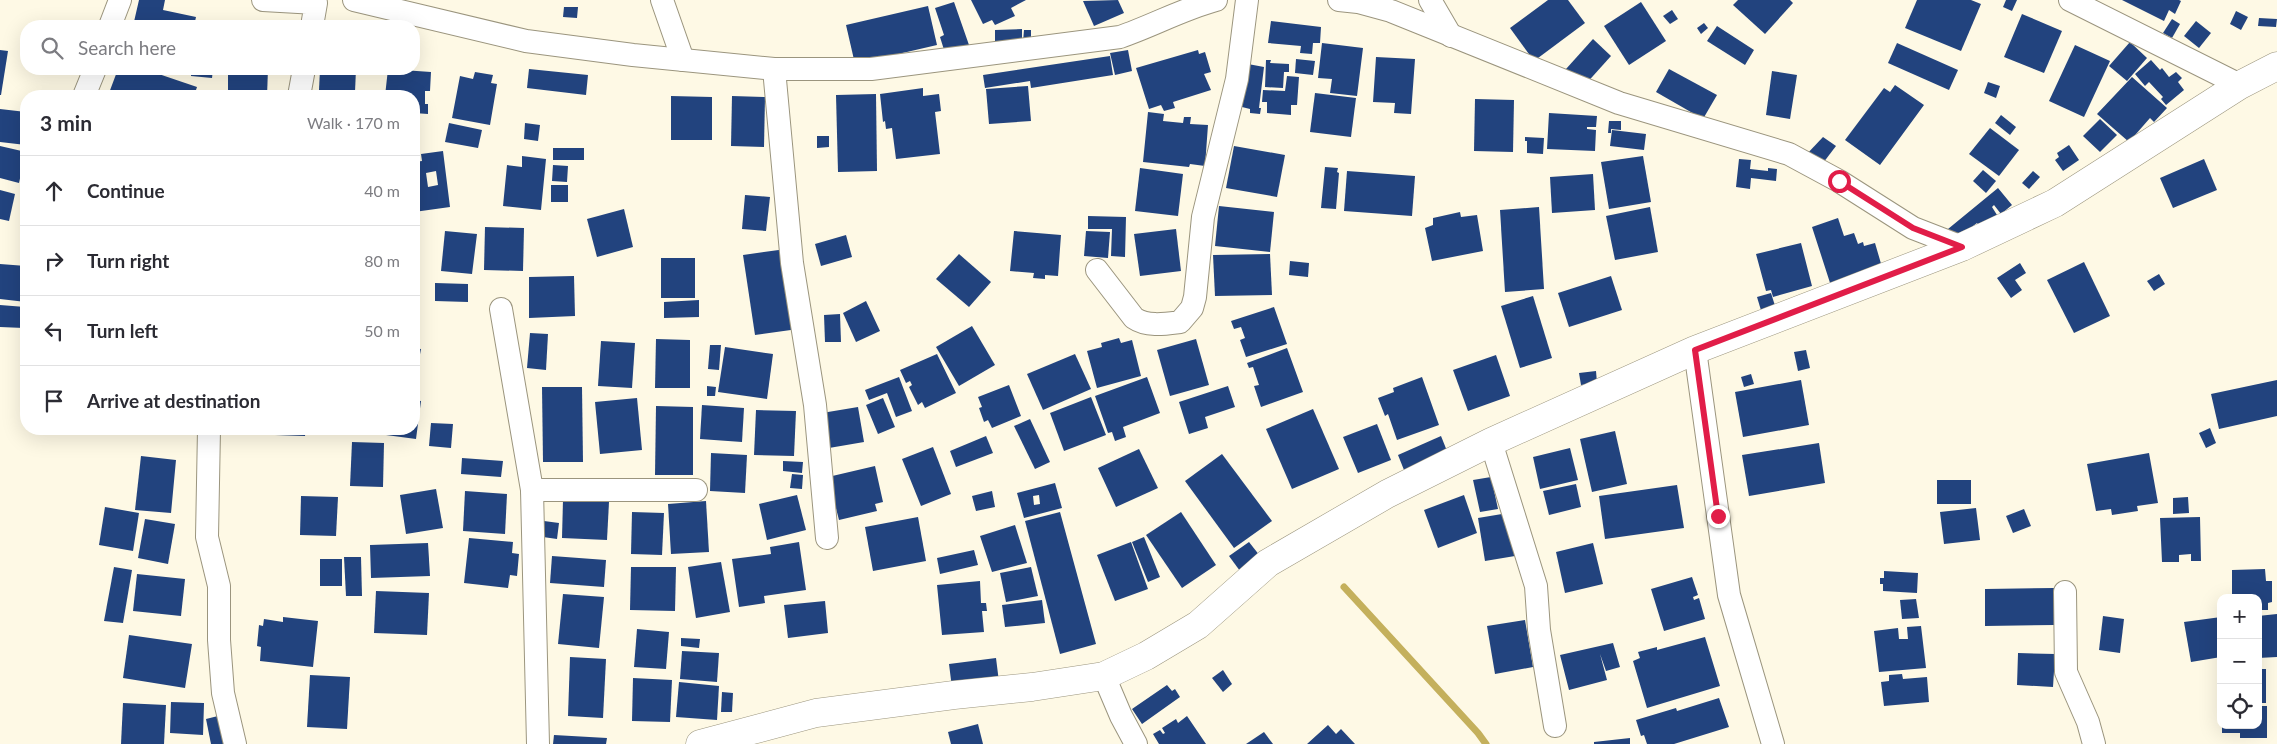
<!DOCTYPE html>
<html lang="en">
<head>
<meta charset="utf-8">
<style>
	body { margin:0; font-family:Lato,sans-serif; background:#f2f2f3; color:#2b2b33 }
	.controls { position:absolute; right:15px; bottom:15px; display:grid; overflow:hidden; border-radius:10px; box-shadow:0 5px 20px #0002 }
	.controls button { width:45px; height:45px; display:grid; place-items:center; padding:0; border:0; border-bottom:1px solid #e1e1e2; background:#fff; color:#2b2b33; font:25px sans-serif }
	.stop { position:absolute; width:15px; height:15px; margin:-11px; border:4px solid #e11d48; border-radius:50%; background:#fff }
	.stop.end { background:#e11d48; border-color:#fff; box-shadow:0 1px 5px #0008 }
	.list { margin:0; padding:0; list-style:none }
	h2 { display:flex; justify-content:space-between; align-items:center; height:65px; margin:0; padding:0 20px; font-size:21px }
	h2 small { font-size:16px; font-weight:400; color:#7c7c81 }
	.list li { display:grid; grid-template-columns:32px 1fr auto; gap:15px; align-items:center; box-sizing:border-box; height:70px; padding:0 20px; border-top:1px solid #e1e1e2 }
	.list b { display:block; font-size:19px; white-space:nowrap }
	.list em { font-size:16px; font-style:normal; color:#7c7c81 }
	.icon { flex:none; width:28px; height:28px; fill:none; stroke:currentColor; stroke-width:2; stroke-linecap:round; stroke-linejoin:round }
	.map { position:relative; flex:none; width:2277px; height:744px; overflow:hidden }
	.search { position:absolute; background:#fff; box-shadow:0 5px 20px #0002; left:20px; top:20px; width:400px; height:55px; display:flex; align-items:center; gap:12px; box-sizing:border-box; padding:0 18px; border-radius:20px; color:#7c7c81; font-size:19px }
	.panel { position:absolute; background:#fff; box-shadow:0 5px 20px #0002; left:20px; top:90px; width:400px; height:345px; border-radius:20px }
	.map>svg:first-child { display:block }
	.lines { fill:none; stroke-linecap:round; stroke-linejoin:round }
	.stream { stroke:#c4b05c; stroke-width:7 }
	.building { fill:#22437e; fill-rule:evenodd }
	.street-casing { stroke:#9b957e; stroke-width:24 }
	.secondary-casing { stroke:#9b957e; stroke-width:29 }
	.street { stroke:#fff; stroke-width:22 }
	.secondary { stroke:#fff; stroke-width:28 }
	.route { stroke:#e11d48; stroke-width:6 }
</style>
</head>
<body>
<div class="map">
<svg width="2277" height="744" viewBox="0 0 2277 744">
	<rect width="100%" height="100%" fill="#fef9e5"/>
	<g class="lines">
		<!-- stream -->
		<path class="stream" d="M1344,587L1478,733L1486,744"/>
	</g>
	<!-- building -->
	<g class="building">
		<path d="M139,0H165L163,10L196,17L194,26H133Z"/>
		<path d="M971,0H1026L1011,8L1015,16L995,25L992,20L983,24Z"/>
		<path d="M1118,0L1124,13L1094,26L1083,1Z"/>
		<path d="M1548,0H1568L1585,23L1534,61L1510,28Z"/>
		<path d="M1738,0H1790L1793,3L1765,34L1733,5Z"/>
		<path d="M1917,0H1971L1981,4L1961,51L1905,28Z"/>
		<path d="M2006,0H2017L2012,11L2003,7Z"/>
		<path d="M2122,0H2179L2181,1L2175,14L2169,10L2164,21Z"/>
		<path d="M954,2L969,45L945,53L940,37L944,35L935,8Z"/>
		<path d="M1641,2L1666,41L1629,65L1604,26Z"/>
		<path d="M928,6L937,45L855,64L846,25Z"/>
		<path d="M564,7H578L577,18L563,17Z"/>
		<path d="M1672,10L1678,19L1670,24L1663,16Z"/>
		<path d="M2236,11L2248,17L2241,30L2230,24Z"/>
		<path d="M2022,14L2062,31L2044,73L2004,57Z"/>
		<path d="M2259,18L2277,19L2276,27L2258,26Z"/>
		<path d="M2172,19L2180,24L2172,38L2163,33Z"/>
		<path d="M1271,21L1321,27L1320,43H1313L1312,54L1300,53L1301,46L1268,43Z"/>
		<path d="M2196,21L2211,33L2199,48L2184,36Z"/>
		<path d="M1704,23L1708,28L1701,34L1697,28Z"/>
		<path d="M1717,26L1754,50L1745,65L1707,41Z"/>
		<path d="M1022,29V45L995,46V30Z"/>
		<path d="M1024,30H1031V42H1023Z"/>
		<path d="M1593,39L1611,56L1584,86L1566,69Z"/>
		<path d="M2130,42L2147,58L2127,81L2109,66Z"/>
		<path d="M1322,43L1363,48L1357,96L1330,93L1332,79L1318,78Z"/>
		<path d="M1897,43L1958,70L1949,90L1888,63Z"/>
		<path d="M2075,45L2110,61L2084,117L2049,101Z"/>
		<path d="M0,50L8,51L1,95H0Z"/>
		<path d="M1128,50L1132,71L1115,75L1110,53Z"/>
		<path d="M1198,50L1199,54L1205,52L1211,72L1204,74L1211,90L1173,102L1175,108L1164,111L1161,105L1149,109L1136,68Z"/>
		<path d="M1110,56L1113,75L1031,88L1030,81L985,88L983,75Z"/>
		<path d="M1376,57L1415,59L1411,114L1394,113L1395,103L1373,102Z"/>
		<path d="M1296,59L1315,61L1313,75L1295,73Z"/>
		<path d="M1266,60H1271L1270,63L1289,64V72H1284L1283,88L1265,87Z"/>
		<path d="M2151,60L2160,70L2162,68L2169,77L2176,72L2182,78L2178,82L2184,90L2166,105L2161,99L2163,97L2149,82L2145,86L2135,74Z"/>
		<path d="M1248,64L1264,67L1259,108H1261L1260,114L1250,113V109L1242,107Z"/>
		<path d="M118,69H144L197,87L194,96H118L109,93Z"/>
		<path d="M191,69H213L212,78L191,76Z"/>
		<path d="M228,69H268L267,96H228Z"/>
		<path d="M320,69H356L355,92L319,90Z"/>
		<path d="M388,69L431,72L430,91H425V104H428V114L414,113V96H385Z"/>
		<path d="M529,69L588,75L586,95L527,88Z"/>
		<path d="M1669,69L1717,95L1703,119L1656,92Z"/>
		<path d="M1772,71L1797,75L1790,119L1766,115Z"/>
		<path d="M475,72L493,75L491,83L497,84L490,125L452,118L460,76L473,79Z"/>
		<path d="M1287,76L1299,77L1297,105H1291V115L1267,113V102H1262L1263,90L1285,91Z"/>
		<path d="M2132,77L2167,108L2154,122L2150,118L2129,142L2097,114Z"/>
		<path d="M1988,82L2000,86L1996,98L1984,93Z"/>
		<path d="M1895,85L1924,105L1880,165L1845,140L1884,88L1890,92Z"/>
		<path d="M1028,86L1031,121L989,124L986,89Z"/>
		<path d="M923,88V96L939,94L941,111L935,112L940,154L896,159L892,128L886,129L885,121L883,122L880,94Z"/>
		<path d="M1315,93L1356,98L1351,137L1310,132Z"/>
		<path d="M876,94L877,171L838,172L836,95Z"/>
		<path d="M671,96L712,97V140H671Z"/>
		<path d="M732,96L765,97L764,147L731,146Z"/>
		<path d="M1475,99L1514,100L1513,152L1474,151Z"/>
		<path d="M0,109L26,112V145L0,142Z"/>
		<path d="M1148,112L1164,114L1163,121L1183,123L1184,117H1191L1190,124L1208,125L1205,166L1190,164L1189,167L1143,162Z"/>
		<path d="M1549,113L1597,116L1596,127H1587V129L1596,130L1595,151L1547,149Z"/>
		<path d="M2001,115L2016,127L2010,135L1995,123Z"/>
		<path d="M2100,119L2117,135L2100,152L2083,136Z"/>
		<path d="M1609,121H1621V130L1611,129V133H1608Z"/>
		<path d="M449,123L482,130L478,148L445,142Z"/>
		<path d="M525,123L540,125L538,141L524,139Z"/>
		<path d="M1990,128L2019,150L1999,176L1969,154Z"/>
		<path d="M1612,130L1646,134L1644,150L1610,146Z"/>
		<path d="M817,136H829V147L817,148Z"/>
		<path d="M1525,137L1544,138L1543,154L1527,153V141H1525Z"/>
		<path d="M1823,137L1836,146L1820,167L1805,156Z"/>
		<path d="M2069,145L2079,160L2063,171L2055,160L2059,157L2057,153Z"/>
		<path d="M0,146L26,152L19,183L0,178Z"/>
		<path d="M1234,146L1285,155L1277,197L1226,188Z"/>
		<rect x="553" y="148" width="31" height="12"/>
		<path d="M443,151L450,207L414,212V162L422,161L421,154ZM436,171L438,185L428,187L426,173Z"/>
		<path d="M522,156L546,159L541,210L503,206L507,165L522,167Z"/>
		<path d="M1643,156L1651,202L1609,209L1601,162Z"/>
		<path d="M1739,159L1751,160L1750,169L1768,171V168L1777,169L1776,181L1751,178L1750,189L1736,187Z"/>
		<path d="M2204,159L2217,190L2173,208L2160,178Z"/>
		<path d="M553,165L568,166L567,182L552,181Z"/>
		<path d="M1325,167L1338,168L1337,172L1339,173L1336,209L1321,208Z"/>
		<path d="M1140,168L1183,174L1178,216L1135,211Z"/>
		<path d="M1983,170L1996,181L1986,193L1973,181Z"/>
		<path d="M1347,171L1415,176L1412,216L1344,211Z"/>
		<path d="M2033,171L2040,177L2029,189L2022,183Z"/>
		<path d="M1593,174L1595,210L1552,213L1550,177Z"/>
		<rect x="551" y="185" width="17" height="17"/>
		<path d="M1998,188L2012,205L2001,214L1994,205L1992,207L1997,215L1981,228L1977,223L1973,226L1976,230L1957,239L1948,229Z"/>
		<path d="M0,190L15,194L9,221L0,219Z"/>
		<path d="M745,195L770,197L766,231L742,229Z"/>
		<path d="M1219,206L1274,212L1270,252L1215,246Z"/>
		<path d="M1539,207L1544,289L1505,292L1500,210Z"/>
		<path d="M1650,207L1658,252L1615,260L1606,216Z"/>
		<path d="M624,209L633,247L597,257L587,219Z"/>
		<path d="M1460,212L1461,217L1477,215L1483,251L1432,261L1425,228L1433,225V218Z"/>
		<path d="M1088,216L1126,217L1125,257L1111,256L1112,229H1088Z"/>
		<path d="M1838,218L1844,236L1854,233L1858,244L1863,242L1864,246L1875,243L1882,267L1832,289L1812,227Z"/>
		<path d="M485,227L524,228L523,271L484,270Z"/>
		<path d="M1176,229L1181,271L1140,276L1134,234Z"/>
		<path d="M445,231L477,234L472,274L441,271Z"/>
		<path d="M1014,231L1061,235L1058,276L1045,275V279L1033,278L1034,273L1010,271Z"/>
		<path d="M1086,231L1110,232L1108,258L1084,256Z"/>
		<path d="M846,235L852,257L821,266L815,244Z"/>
		<path d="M1801,243L1812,286L1773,297L1771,290L1766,291L1756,254Z"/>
		<path d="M786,249L798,329L755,335L743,255Z"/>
		<path d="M959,254L991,282L969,307L936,279Z"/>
		<path d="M1270,254L1272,295L1215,296L1213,255Z"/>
		<rect x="661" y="258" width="34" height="40"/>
		<path d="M1290,261L1309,263L1308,277L1289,275Z"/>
		<path d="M2084,262L2110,316L2074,333L2047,280Z"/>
		<path d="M2020,263L2026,273L2015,280L2022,290L2011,298L1997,278Z"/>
		<path d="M0,264L26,266V302L0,299Z"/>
		<path d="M2159,274L2165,284L2154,291L2147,281Z"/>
		<path d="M574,276L575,316L529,318V277Z"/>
		<path d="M1611,276L1622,310L1569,327L1558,293Z"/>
		<path d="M435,283L468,284V302L435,301Z"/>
		<path d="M1771,293L1777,312L1763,317L1757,297Z"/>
		<path d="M1533,296L1552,358L1520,368L1501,306Z"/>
		<path d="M699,300V317L664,318V302Z"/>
		<path d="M866,301L880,331L856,342L843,313Z"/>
		<path d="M0,305L25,307L24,328L0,327Z"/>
		<path d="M1274,307L1287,344L1246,357L1240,340L1245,338L1241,327L1234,329L1231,321Z"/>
		<path d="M840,314L841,342H825L824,315Z"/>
		<path d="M972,326L995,365L959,386L936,347Z"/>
		<path d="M530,333L548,334L546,370L527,368Z"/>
		<path d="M1119,338L1121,343L1132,340L1141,376L1097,388L1087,351L1102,347L1101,343Z"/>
		<path d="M656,339L690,340V388H655Z"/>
		<path d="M1196,339L1209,385L1170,396L1157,350Z"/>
		<path d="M601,341L635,343L632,388L598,386Z"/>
		<path d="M710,345H721L719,370L708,369Z"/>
		<path d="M725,347L773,354L767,399L718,392Z"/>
		<path d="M414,348L421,349L415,380H414Z"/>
		<path d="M1287,348L1303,392L1261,407L1254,386L1259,385L1253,367L1249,368L1247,363Z"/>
		<path d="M1806,350L1810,368L1798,371L1794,352Z"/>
		<path d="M937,354L956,393L925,408L922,402L918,405L909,387L912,385L910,381L906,383L900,370Z"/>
		<path d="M1075,354L1091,389L1043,410L1027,374Z"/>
		<path d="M1496,355L1510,396L1468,411L1453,370Z"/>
		<path d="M1596,371L1597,383L1581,385L1579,373Z"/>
		<path d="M1751,374L1754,384L1744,387L1741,377Z"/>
		<path d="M899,377L912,411L896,417L887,393L869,400L865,390Z"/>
		<path d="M1147,377L1160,413L1123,427L1126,437L1115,441L1112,432L1108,433L1095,396Z"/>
		<path d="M1422,377L1439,425L1397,440L1388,414L1385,416L1378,398L1394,392L1393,388Z"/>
		<path d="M1801,380L1809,425L1743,437L1735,392Z"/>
		<path d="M2277,380V416L2219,429L2211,394Z"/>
		<path d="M1009,385L1021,416L992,428L988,420L984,422L979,408L982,407L978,397Z"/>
		<path d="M707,386L716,387L715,396H707Z"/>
		<path d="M1228,386L1235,407L1205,417L1208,428L1189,434L1179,402Z"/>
		<path d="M542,387H582L583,462H543Z"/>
		<path d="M1091,397L1106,435L1064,451L1050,413Z"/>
		<path d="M637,398L642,450L600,454L595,402Z"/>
		<path d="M883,398L895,427L878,434L866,405Z"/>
		<path d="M414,400L421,401L416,439L386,435L387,429H414Z"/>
		<path d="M702,405L744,408L742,442L700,439Z"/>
		<path d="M656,406L693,407V475H655Z"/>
		<path d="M858,407L864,442L829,448L822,413Z"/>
		<path d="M1313,409L1339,469L1292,489L1266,429Z"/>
		<path d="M756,410L796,411L794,456L754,455Z"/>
		<path d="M1030,419L1050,462L1035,469L1014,426Z"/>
		<path d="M431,423L453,424L451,448L429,446Z"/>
		<path d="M1377,424L1391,460L1358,473L1343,437Z"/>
		<path d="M2210,428L2216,443L2206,448L2199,433Z"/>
		<path d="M229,429H271V431L229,430Z"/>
		<path d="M275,429H306L305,436L275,435Z"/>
		<path d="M1615,431L1627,484L1592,492L1580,439Z"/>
		<path d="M986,436L993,453L956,467L950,451Z"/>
		<path d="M1441,436L1447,451L1404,470L1398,455Z"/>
		<path d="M352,442L384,443L383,487L350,486Z"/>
		<path d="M1819,443L1825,483L1749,496L1742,455Z"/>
		<path d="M933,447L951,494L921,506L902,459Z"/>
		<path d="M1570,448L1578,480L1540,489L1533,457Z"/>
		<path d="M1139,449L1158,488L1116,507L1098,468Z"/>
		<path d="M711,453L747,455L745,493L710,491Z"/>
		<path d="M2149,453L2158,503L2137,506L2138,511L2112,515L2111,509L2096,511L2087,464Z"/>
		<path d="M1222,454L1272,521L1234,548L1185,481Z"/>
		<path d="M141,456L176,460L171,513L135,510Z"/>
		<path d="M462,458L503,461L501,477L461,474Z"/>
		<path d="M783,461L803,462L802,473L783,471Z"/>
		<path d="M875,466L883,502L875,504L877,511L839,520L828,477Z"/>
		<path d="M792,474L803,475L802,489L790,488Z"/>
		<path d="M1491,477L1498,509L1480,512L1473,480Z"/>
		<rect x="1937" y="480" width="34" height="24"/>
		<path d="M1055,483L1062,508L1024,518L1017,493ZM1039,495L1040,504L1034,505L1033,496Z"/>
		<path d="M1576,484L1581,507L1549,515L1543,491Z"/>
		<path d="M1677,485L1684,528L1605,539L1599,496Z"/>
		<path d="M436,489L443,528L406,534L400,495Z"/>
		<path d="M465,491L507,494L505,534L463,531Z"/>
		<path d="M992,491L995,507L976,511L972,496Z"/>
		<path d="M797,495L806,530L767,540L759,504Z"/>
		<path d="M1464,495L1477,533L1438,548L1424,510Z"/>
		<path d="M301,496L338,497L336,536L300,535Z"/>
		<path d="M2188,497L2189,513L2173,514V498Z"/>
		<path d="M563,500L609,502L607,540L562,538Z"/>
		<path d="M706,501L709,552L671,554L668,504Z"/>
		<path d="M105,507L139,513L133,551L99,545Z"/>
		<path d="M1976,508L1980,540L1944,544L1940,512Z"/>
		<path d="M2024,509L2031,526L2013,533L2006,516Z"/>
		<path d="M632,512L664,513L662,555L631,554Z"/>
		<path d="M1060,512L1096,644L1060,654L1025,521Z"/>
		<path d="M1181,512L1216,565L1182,588L1146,535Z"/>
		<path d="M1508,513L1515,556L1485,561L1478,518Z"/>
		<path d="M918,517L926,561L873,571L865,527Z"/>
		<path d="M2200,517L2201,561H2191V554L2179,555V562H2162L2160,518Z"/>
		<path d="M145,519L175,524L168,564L138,558Z"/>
		<path d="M544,521L559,523L557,539L543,537Z"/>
		<path d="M1015,525L1027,563L992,572L980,536Z"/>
		<path d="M1144,537L1160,577L1148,582L1132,542Z"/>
		<path d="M469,538L513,542L512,553L519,554L517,576L510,575L508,588L464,583Z"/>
		<path d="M799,542L806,590L764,596L765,603L739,607L732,559L771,554L770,547Z"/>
		<path d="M1131,542L1148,589L1115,601L1097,555Z"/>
		<path d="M1249,542L1260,556L1240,571L1229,556Z"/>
		<path d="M428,543L430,576L371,578L370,545Z"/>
		<path d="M1593,543L1603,584L1565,593L1556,552Z"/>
		<path d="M974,550L978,565L940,574L937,558Z"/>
		<path d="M552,556L606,560L604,587L550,583Z"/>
		<path d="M344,557H361L362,596H346Z"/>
		<rect x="320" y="559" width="22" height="27"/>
		<path d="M721,562L730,612L696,618L688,567Z"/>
		<path d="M114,567L132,570L123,623L104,621Z"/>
		<path d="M631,567H676L675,611L630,610Z"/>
		<path d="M1031,567L1038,596L1006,602L1000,573Z"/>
		<path d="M2265,569L2266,581H2272V602L2268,603V610H2258V598H2232V570Z"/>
		<path d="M1884,571L1918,573L1917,593L1883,591V584H1880V578H1884Z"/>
		<path d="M137,574L185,579L181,616L133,611Z"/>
		<path d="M1692,577L1698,595L1693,597L1694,600L1699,598L1705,619L1664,631L1651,589Z"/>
		<path d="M980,581L981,603H986L987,611H982L984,632L942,635L937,585Z"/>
		<path d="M2054,588V625L1985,626V589Z"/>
		<path d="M376,591L429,593L427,635L374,633Z"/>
		<path d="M563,594L604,597L599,648L558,644Z"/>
		<path d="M1916,599L1919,618L1902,619L1900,600Z"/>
		<path d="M1042,600L1045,623L1005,627L1002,605Z"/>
		<path d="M825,601L828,633L788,638L784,605Z"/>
		<path d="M2277,614V657L2258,658V616Z"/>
		<path d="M2103,616L2124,619L2120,653L2099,650Z"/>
		<path d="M283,617L318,621L313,667L260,661L261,647L257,646L259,625L263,626L264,619L283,622Z"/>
		<path d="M2221,617V657L2191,662L2184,622Z"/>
		<path d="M1525,620L1533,667L1495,674L1487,626Z"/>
		<path d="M1921,626L1926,668L1879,672L1874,631L1898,628L1899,639H1908L1907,627Z"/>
		<path d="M637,629L669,632L666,669L634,667Z"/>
		<path d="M129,635L192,644L185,688L123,678Z"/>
		<path d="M1705,637L1720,686L1647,708L1633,661L1640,658L1638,652L1657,647V650Z"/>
		<path d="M681,638L700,639L699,648L681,646Z"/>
		<path d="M1613,643L1620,667L1606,671L1600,654L1607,680L1569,690L1560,655Z"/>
		<path d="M682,651L719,653L717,682L680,679Z"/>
		<path d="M2018,653L2055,654L2053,687L2017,685Z"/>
		<path d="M570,657L606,659L603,718L568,716Z"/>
		<path d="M996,658L999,682L952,688L949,664Z"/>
		<rect x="2258" y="669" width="8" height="34"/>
		<path d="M1223,670L1232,684L1223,692L1212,678Z"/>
		<path d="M1902,674L1903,679L1927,677L1929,702L1884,706L1881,682L1889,681V675Z"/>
		<path d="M310,675L350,677L347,729L307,727Z"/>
		<path d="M633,678L672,680L670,722L632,721Z"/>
		<path d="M679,682L719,686L717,720L676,717Z"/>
		<path d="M1167,685L1172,691L1175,689L1180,697L1142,724L1132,709Z"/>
		<path d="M722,692L733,693L732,712H721Z"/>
		<path d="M1719,698L1729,727L1674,744H1647L1644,735L1641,736L1636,720L1676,708L1677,711Z"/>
		<path d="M171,702L204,703L203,735L170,733Z"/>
		<path d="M123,703L166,705L164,744H121Z"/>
		<path d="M2258,706H2267V738H2240V733H2222V725H2258Z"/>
		<path d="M218,716L224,744H211L206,719Z"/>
		<path d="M1187,716L1206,744H1159L1153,734L1160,730L1163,734L1165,733L1162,728L1176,719L1178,723Z"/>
		<path d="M978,724L983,744H951L948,732Z"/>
		<path d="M1328,725L1336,734L1341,729L1355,744H1307Z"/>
		<path d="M1264,732L1273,744H1246Z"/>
		<path d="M554,735L607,738L606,744H553Z"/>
		<path d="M1630,738V744H1594V742Z"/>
	</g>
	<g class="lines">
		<!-- street casing -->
		<g class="street-casing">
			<g id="street">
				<path d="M263,0L316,3L312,26"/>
				<path d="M354,0L526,41L633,55L774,69H871L1120,37C1152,26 1183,9 1216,0"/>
				<path d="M662,0L683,60"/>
				<path d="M1339,0L1358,2L1391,11L1619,103L1789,154L1839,181L1913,228L1962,247"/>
				<path d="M1430,0L1451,36"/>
				<path d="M2070,0L2240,85"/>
				<path d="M110,26L120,0"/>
				<path d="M774,69L792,263L815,405L827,538"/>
				<path d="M84,96L95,69"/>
				<path d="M299,96L304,69"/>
				<path d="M1097,270L1134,318C1147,327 1165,324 1180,322L1192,308L1195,297L1203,217L1237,79L1247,0"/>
				<path d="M501,309L532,490L538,744"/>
				<path d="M1695,350L1729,595L1773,744"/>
				<path d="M209,429L207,537L219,586V640L223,693L235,744"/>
				<path d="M1491,442L1536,586L1539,630L1555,726"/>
				<path d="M532,490H696"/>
				<path d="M2065,592L2066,672L2088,722L2094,744"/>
				<path d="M1104,676L1121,716L1136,744"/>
			</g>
		</g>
		<!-- secondary casing -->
		<g class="secondary-casing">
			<path id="secondary" d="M700,744L816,713L954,695L1032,687L1104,676L1146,656L1198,625L1268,563L1387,494L1491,442L1695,350L1962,247L2055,203L2240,85L2277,66"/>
		</g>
		<!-- street -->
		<use href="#street" class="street"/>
		<!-- secondary -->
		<use href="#secondary" class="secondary"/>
	</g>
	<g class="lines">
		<!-- route -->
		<path class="route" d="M1718,516L1695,350L1962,247L1913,228L1839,181"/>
	</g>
</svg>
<div class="controls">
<button>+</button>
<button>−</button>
<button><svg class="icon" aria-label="locate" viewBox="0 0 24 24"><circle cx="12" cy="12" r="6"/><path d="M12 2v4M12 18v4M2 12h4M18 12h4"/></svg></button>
</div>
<div class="stop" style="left:1839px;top:181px"></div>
<div class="stop end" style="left:1718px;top:516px"></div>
<div class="search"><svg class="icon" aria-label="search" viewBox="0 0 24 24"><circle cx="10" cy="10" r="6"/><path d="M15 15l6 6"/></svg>Search here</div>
<section class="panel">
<h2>3 min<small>Walk · 170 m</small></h2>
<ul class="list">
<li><svg class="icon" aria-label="ahead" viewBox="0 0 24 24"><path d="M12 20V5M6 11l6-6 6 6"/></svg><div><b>Continue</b></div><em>40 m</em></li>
<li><svg class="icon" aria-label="right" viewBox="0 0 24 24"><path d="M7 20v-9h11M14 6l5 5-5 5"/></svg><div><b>Turn right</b></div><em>80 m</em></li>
<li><svg class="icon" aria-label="left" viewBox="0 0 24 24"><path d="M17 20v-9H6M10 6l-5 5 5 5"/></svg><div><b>Turn left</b></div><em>50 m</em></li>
<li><svg class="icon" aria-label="arrive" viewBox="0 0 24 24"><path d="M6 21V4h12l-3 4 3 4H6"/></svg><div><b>Arrive at destination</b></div></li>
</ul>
</section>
</div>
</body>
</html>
